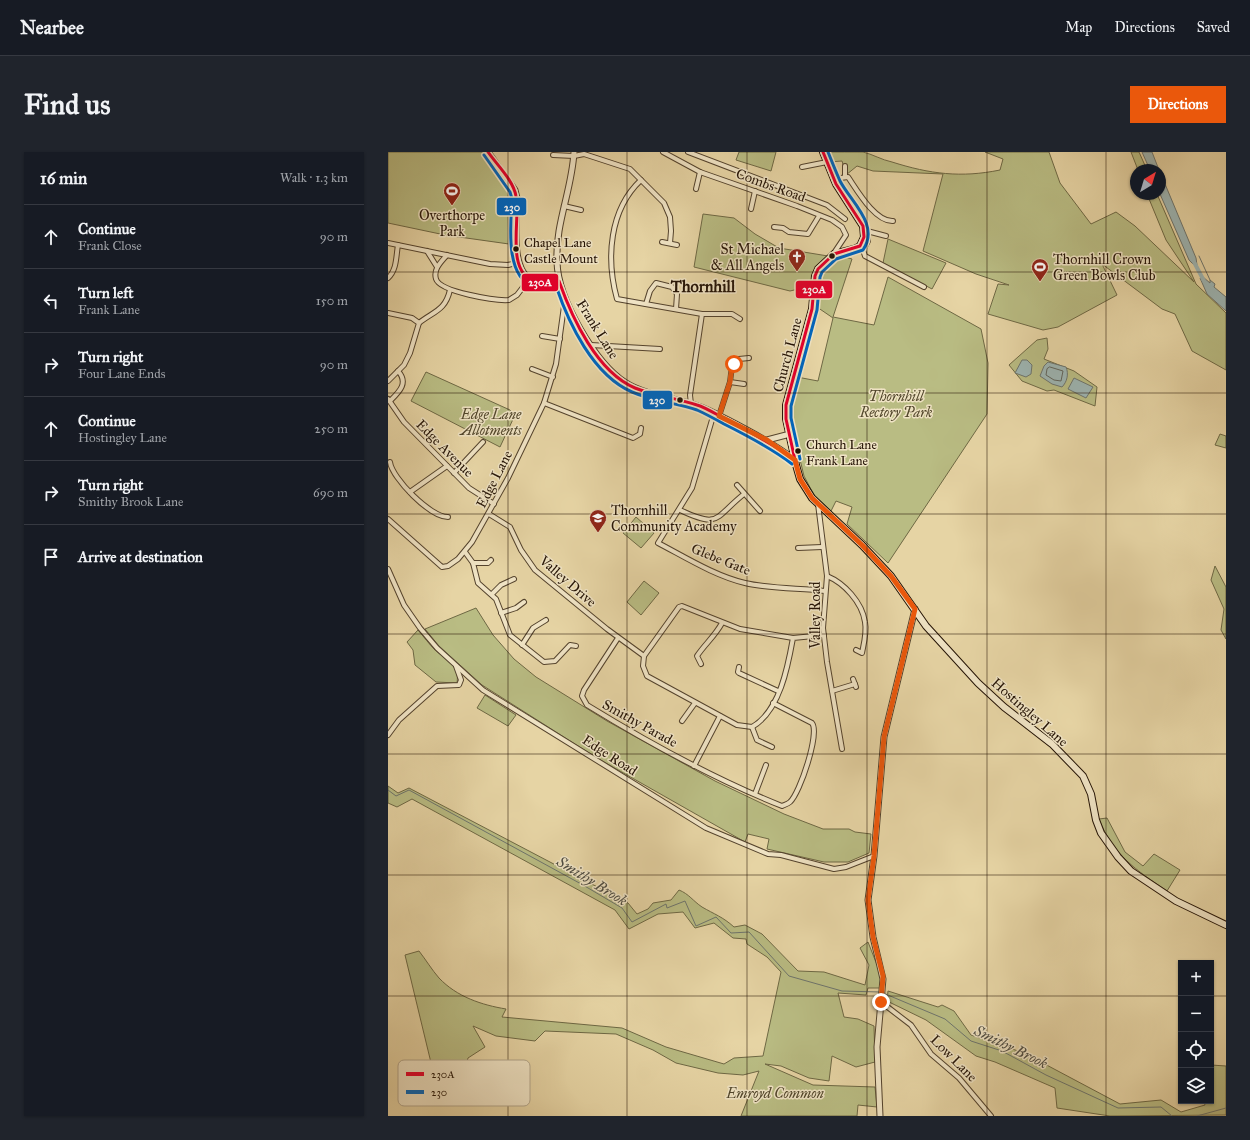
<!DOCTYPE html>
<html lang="en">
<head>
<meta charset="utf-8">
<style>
	body { margin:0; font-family:"IM FELL Great Primer",serif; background:#20242c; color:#f1f3f6 }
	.controls { position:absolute; right:12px; bottom:12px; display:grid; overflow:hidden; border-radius:0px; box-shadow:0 1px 3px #0004 }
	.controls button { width:36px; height:36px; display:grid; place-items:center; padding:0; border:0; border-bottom:1px solid #363941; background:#171b24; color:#f1f3f6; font:20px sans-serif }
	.compass { position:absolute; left:742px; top:12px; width:36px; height:36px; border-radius:50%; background:#171b24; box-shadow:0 1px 3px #0004; rotate:38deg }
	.stop { position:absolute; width:12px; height:12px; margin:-9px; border:3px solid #ea580c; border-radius:50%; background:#fff }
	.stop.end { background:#ea580c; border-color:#fff; box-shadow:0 1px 4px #0008 }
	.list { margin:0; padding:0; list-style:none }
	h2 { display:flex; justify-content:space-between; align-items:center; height:52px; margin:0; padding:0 16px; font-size:17px }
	h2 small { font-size:13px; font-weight:400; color:#9ea1a6 }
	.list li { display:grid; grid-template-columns:26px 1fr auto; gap:12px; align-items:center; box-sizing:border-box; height:64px; padding:0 16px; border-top:1px solid #363941 }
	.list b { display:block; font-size:15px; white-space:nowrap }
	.list p { margin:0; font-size:13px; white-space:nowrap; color:#9ea1a6 }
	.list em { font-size:13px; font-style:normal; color:#9ea1a6 }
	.icon { flex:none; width:22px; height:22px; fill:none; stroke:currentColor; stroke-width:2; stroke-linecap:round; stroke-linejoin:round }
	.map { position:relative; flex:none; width:838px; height:964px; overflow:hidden; border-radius:0px }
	header { display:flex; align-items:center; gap:24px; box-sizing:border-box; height:56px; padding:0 20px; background:#171b24; border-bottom:1px solid #363941 }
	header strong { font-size:19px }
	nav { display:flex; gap:22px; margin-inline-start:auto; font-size:14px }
	.intro { display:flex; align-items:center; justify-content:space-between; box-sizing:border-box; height:96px; padding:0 24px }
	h1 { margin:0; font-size:28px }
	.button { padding:10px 18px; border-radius:0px; background:#ea580c; color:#fff; font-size:14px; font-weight:700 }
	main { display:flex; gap:24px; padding:0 24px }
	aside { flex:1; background:#171b24; border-radius:0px; box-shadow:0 1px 3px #0004 }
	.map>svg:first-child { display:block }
	.green { fill:#b9bc83; stroke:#6e6844 }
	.water { fill:#9db5b3; stroke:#6d746d }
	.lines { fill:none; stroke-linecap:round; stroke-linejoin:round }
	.shore { stroke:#60645c; stroke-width:1 }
	.stream { stroke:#6d746d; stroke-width:1 }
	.canal { stroke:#9db5b3; stroke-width:4 }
	.minor-casing { stroke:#54432d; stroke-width:6 }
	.tertiary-casing { stroke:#54432d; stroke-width:7 }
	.secondary-casing { stroke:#241305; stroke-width:8 }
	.minor { stroke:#efe3c4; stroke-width:4 }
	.tertiary { stroke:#efe3c4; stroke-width:5 }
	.secondary { stroke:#efe3c4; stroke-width:6 }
	.bus-1-casing { stroke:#efe3c4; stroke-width:6 }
	.bus-2-casing { stroke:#efe3c4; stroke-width:6 }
	.bus-1 { stroke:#e4002b; stroke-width:3 }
	.bus-2 { stroke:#0065bd; stroke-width:3 }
	.route { stroke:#ea580c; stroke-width:5 }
	.grid { fill:none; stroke:#241305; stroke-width:1; stroke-opacity:0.55 }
	.bus-dot { fill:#241305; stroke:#efe3c4; stroke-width:1.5 }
	.labels { text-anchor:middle; stroke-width:3; stroke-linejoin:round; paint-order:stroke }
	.bus-label { font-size:13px; fill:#241305; stroke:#efe3c4; text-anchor:start }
	.street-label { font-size:14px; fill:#241305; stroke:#efe3c4 }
	.poi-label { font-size:14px; fill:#241305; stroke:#efe3c4; text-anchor:start }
	.park-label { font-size:14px; font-style:italic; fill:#51462b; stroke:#efe3c4 }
	.water-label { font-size:15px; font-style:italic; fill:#4e4c42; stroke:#efe3c4 }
	.quarter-label { font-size:16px; font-weight:bold; fill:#241305; stroke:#efe3c4 }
	.key { fill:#efe3c4; stroke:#b2a58b; stroke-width:1 }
	.key-label { font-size:11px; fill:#241305 }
	.line-badge { stroke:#efe3c4; stroke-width:1.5 }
	.badge-label { font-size:11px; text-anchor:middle; font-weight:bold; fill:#fff }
</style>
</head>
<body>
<header>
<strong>Nearbee</strong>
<nav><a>Map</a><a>Directions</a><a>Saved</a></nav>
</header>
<div class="intro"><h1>Find us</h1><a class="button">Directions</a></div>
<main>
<aside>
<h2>16 min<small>Walk · 1.3 km</small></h2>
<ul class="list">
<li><svg class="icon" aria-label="ahead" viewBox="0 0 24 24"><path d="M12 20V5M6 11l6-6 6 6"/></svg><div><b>Continue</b><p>Frank Close</p></div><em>90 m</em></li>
<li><svg class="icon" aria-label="left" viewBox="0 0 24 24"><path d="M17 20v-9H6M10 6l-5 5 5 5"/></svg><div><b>Turn left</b><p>Frank Lane</p></div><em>150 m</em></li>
<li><svg class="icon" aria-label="right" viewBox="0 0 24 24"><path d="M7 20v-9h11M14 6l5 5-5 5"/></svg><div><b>Turn right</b><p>Four Lane Ends</p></div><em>90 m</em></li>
<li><svg class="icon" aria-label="ahead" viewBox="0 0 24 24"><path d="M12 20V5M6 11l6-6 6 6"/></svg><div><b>Continue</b><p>Hostingley Lane</p></div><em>250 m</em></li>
<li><svg class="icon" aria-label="right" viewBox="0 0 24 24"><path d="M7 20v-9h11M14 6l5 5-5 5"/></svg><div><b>Turn right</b><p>Smithy Brook Lane</p></div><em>690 m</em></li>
<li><svg class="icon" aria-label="arrive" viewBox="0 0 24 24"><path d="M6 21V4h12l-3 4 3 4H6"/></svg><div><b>Arrive at destination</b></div></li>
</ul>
</aside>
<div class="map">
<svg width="838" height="964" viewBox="0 0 838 964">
	<rect width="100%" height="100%" fill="#e6d4a4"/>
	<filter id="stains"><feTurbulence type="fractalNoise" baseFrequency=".005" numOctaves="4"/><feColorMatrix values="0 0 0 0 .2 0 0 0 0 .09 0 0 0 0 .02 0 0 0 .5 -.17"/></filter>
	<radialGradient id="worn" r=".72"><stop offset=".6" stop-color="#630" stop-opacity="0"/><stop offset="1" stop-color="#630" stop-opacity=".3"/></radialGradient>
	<!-- green -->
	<g class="green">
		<path d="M0,0H100L127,38L128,93L57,83L0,71Z"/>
		<path d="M351,0H388L383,19L348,8Z"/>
		<path d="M438,0C449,0 464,0 475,0C484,2 494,8 504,10C542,22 573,26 612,18L615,7L597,0H661L672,31L703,72L728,60L747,74L806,130L778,88L759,42H769L808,132L838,161V218L804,199L787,162L774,157L714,112L729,143L670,175L655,178L600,162L610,132L621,133L588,122L535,99L555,22L485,19L469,14L458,23L454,9L441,10Z"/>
		<path d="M743,0H751L759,18H750Z"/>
		<path d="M315,62L346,66L367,82L391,96L440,104L424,126L423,134L402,139L306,115Z"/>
		<path d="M500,87L558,111L544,137L495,111Z"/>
		<path d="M454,104L464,107L445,165L486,173L500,125L593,177L600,211L599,262L500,411L459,372L464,355L448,349L443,359L426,343L416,324L406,283L403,253L409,225L430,229L445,166L426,153L431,121Z"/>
		<path d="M659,186L660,197L656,207L686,219L709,235L707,254L666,238L659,239L634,229L621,213L649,188Z"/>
		<path d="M38,220L122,258L127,263L112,295L23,249Z"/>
		<path d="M832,282L838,284V296L827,293Z"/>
		<path d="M248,365L266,381L253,396L235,381Z"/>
		<path d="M827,414L838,435V487L833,478L836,457L823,428Z"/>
		<path d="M256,429L271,441L253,463L239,450Z"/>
		<path d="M88,456L105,483L126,507L148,525L219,569L327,629L396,662L435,677H461L467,680L483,682L481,701L460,710H436L379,697L381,687L360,682L357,690L209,606L94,533L51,494L37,477Z"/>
		<path d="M30,478C36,485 41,492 47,498C58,508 72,513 69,531L48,530L27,513L25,498L19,490Z"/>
		<path d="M97,543L128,563L120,574L89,556Z"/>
		<path d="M0,634L10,641L21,636L240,751L249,762L260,757L265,751L283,748L291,738C301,742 305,749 314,755C326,762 335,765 346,775L357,773L374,782L410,819L436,820L477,833L481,813L472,796L480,790L493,823L492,836H480L478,843L450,841L456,865L470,867L486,874L487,910L468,915L444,904L441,929L421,926L393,914L377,912L425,933L487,935L489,955L470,953L469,964H353L371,919L355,923L330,921L288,911L265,898L228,882L157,879L147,889L108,884L85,874L97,895L80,906L68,947L52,948L17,803L31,799C38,808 44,818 51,826C69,845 94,853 118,857L114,865L234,876L278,895L336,912L346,906L375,904L393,820L379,805L359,792L358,787L345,786L326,771L307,776L295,760L270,762L241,777L227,758L24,647L9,655L0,651Z"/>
		<path d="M719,666L737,700L755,714L766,702L792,718L779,739C748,718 725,703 711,667Z"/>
		<path d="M500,839L550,855L554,853L566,859L583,883L636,901L732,952L773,948L793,960L817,953L816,949H823V913L838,914V963L722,964L669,956L667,936L607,910L588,904L538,868L499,849Z"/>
	</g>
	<!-- water -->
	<g class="water">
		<path d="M754,0H764L771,18H762Z"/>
		<path d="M772,20L808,106L809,113L807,114L801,108L772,42Z"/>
		<path d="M815,125L822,131V128L827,132L826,135L838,145V159L819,142L812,126Z"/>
		<path d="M634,208H639L644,213L643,222L638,225L627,221Z"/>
		<path d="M660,210L678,215C681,222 679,230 674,235L664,232L652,224L656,214Z"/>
		<path d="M686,226L705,235L698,246L680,237Z"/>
	</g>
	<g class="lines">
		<!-- shore -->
		<path class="shore" d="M662,215L675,219L673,229L666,228L658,223L659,217Z"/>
		<!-- stream -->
		<g class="stream">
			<path d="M811,104L822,128"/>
			<path d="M0,638L8,644L21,638L195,733L234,756L244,770L278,752L279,756L297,749L308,774L328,765L343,781L361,780L401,824L454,839L492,840"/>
			<path d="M495,841L557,867L583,889L614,899L658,923L730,956L773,955L784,964"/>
			<path d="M809,964L838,956"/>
		</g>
		<!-- canal -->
		<path class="canal" d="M806,110L816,129"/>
		<!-- minor casing -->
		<g class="minor-casing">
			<g id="minor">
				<path d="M275,0L312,20L409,54L444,68L454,75L458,83L446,101"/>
				<path d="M300,0L439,53L457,67"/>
				<path d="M165,3L186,4L196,2L242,17L276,51L282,65L283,79L282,91"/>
				<path d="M457,14V24"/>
				<path d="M414,15L439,10"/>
				<path d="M445,27L460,25C469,38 487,70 505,69"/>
				<path d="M253,28C221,58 218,107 229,147L314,162"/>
				<path d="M308,37L312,20"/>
				<path d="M176,54L193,58"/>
				<path d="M363,57L367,39"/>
				<path d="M386,75L395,76L401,80L420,82L431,64"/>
				<path d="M479,79L498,84"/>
				<path d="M480,79V89L475,98L477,104L536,135"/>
				<path d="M274,90L289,93"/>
				<path d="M0,91L102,112L120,113L131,110"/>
				<path d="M39,99L49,115"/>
				<path d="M59,103C53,110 45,117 48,127C52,140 108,149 121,148L129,143L142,126"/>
				<path d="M0,126C9,118 8,104 10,93"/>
				<path d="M258,152L262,139L268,131L284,135L289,142L288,157"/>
				<path d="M0,161L24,166L31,171L22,201L16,213L0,229"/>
				<path d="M31,171C46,159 57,159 62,138"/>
				<path d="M154,184L172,187"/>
				<path d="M203,193L272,197"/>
				<path d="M144,217L165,225"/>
				<path d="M342,230L356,232"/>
				<path d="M0,247L16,270L81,336L106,352"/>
				<path d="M2,249C11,240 21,231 10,219"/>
				<path d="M156,251L245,286L252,282L253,276"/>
				<path d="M303,252L302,243L314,162H344L352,167"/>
				<path d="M326,261L304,336L270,391C297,405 327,424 357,431C383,437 410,436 437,439"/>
				<path d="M331,264L342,230L344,214L351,207L361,206"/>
				<path d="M2,310C4,326 42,365 60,365"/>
				<path d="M66,321L95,290"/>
				<path d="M349,333L372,359"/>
				<path d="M22,340L59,314"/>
				<path d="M430,352L439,424L435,476L439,510L454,597"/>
				<path d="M292,358C332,377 326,366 356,342"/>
				<path d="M101,362L122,375L133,398L147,418L219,477L256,504"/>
				<path d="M0,367L54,415L60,414L70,407L84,390L120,326L156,251L168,212L177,147"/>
				<path d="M410,396L434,395"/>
				<path d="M77,400L85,411L90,431L108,447L122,483L156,510L167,509L182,493L188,494"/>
				<path d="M85,411H100L103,408"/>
				<path d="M0,417L16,453L32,476L49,496L95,538L318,676L380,702L393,703L446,717L458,715L486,704"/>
				<path d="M439,424C456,431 474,450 477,470C479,480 476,491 474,501L468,498"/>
				<path d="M104,442L113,433L126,427"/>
				<path d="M113,461L128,456L136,450"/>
				<path d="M230,486L196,538L194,544L199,553C261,591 326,627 394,654C396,653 400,652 402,650C412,641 432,581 424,571L385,551"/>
				<path d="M405,486C400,514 392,559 364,575L349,573L259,524L255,514L256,504L291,455L294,454L352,477L405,486L436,483"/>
				<path d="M134,493L145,476L158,468"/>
				<path d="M313,512L309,504C317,492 327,484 334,471"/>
				<path d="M351,515L350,520L351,521L390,539"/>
				<path d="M465,527L468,535"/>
				<path d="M444,539L467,532"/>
				<path d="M294,569L307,551"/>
				<path d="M364,575L369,588L384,595"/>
				<path d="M0,583L11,568L49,534L71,533L73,528L68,514"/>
				<path d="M306,614L332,564"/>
				<path d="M367,642L378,613"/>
				<path d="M493,850L523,873L543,902L571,926L603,964"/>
			</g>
		</g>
		<!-- tertiary casing -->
		<g class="tertiary-casing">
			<g id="tertiary">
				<path d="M100,0L127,38L129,46C129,66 121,121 146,129C154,131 164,129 171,129"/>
				<path d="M186,0C184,38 167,72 169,110C170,147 207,211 238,231C254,242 290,247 310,254C320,257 330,263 340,268C363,280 386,292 407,308"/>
				<path d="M379,288L402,282"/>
				<path d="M492,964L489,895L495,827L485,785L480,748L486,704L496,585L527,457"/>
			</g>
		</g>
		<!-- secondary casing -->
		<g class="secondary-casing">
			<path id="secondary" d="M435,0L448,32L475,74L476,85L472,94L466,97L446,102L430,117L427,124L424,157L398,253V267L408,313L412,327L424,346L474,393L503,424L538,474L590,531L616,555L664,592L695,624L703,642L708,668L713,681L730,705L743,719L788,749L838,773"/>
		</g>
		<!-- minor -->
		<use href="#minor" class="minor"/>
		<!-- tertiary -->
		<use href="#tertiary" class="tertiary"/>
		<!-- secondary -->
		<use href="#secondary" class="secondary"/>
		<!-- bus-1 casing -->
		<g class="bus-1-casing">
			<g id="bus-1">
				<path d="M100,0C109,13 125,28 128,44C133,66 117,119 146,129C154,132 163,129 171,129C184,166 209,220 247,236C267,244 288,246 309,253C319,256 329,263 339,268C362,280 385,292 407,308"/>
				<path d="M407,308L398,267V253L424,157L427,124L430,117L446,102L472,94L476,85L475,74L448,32L435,0"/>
			</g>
		</g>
		<!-- bus-2 casing -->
		<g class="bus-2-casing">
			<g id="bus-2">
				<path d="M96,3L122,40L124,47C123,70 116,126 146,134C153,136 161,135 168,134C181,172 205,223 244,240C265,249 288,251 309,258C318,262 327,267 336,272C360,284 383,296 404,312"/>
				<path d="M412,307L403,266V254L429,158L432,125L434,120L448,107L475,98C492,73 463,50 452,29C448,20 444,10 440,0"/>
			</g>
		</g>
		<!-- bus-1 -->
		<use href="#bus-1" class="bus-1"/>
		<!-- bus-2 -->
		<use href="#bus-2" class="bus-2"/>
	</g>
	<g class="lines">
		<!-- route -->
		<path class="route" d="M346,212L344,214L342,230L331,264L379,288L407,308L412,327L424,346L474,393L503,424L527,457L496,585L486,704L480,748L485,785L495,824L493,850"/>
	</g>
	<!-- grid -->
	<path class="grid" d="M120,0V964M239,0V964M359,0V964M479,0V964M599,0V964M718,0V964M0,120H838M0,241H838M0,362H838M0,482H838M0,602H838M0,723H838M0,844H793M823,844H838"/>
	<!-- icons -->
	<defs>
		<g id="stadium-pin" transform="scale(0.9)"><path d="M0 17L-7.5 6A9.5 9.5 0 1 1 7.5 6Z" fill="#8f2418" stroke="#efe3c4"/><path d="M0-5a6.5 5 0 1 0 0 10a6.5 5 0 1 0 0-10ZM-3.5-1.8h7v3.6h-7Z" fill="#fff"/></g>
		<g id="church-pin" transform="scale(0.9)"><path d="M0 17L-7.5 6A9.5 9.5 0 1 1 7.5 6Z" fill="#8f2418" stroke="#efe3c4"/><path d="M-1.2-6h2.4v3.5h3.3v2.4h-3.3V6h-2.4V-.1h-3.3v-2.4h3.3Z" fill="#fff"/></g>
		<g id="school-pin" transform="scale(0.9)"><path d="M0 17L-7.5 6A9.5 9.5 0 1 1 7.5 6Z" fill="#8f2418" stroke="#efe3c4"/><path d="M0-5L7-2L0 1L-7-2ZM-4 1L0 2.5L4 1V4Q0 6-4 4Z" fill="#fff"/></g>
	</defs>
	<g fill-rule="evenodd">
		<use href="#stadium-pin" x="64" y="39"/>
		<use href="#church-pin" x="409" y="105"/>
		<use href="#stadium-pin" x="652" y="115"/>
		<use href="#school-pin" x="210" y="366"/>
	</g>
	<!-- markers -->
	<g class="bus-dot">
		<circle cx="128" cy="97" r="3.5"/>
		<circle cx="444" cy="104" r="3.5"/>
		<circle cx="292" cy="248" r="3.5"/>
		<circle cx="410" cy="299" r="3.5"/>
	</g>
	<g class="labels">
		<!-- bus labels -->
		<g class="bus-label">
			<text x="136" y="95">Chapel Lane<tspan x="136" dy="16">Castle Mount</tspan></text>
			<text x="418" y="297">Church Lane<tspan x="418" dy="16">Frank Lane</tspan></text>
		</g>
		<!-- street labels -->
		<g class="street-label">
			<text transform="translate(383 33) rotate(20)" y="5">Combs Road</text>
			<text transform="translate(210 177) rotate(58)" y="5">Frank Lane</text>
			<text transform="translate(399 203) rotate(-75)" y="5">Church Lane</text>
			<text transform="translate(57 296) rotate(45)" y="5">Edge Avenue</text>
			<text transform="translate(106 327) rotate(-63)" y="5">Edge Lane</text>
			<text transform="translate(333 407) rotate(22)" y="5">Glebe Gate</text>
			<text transform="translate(180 429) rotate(41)" y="5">Valley Drive</text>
			<text transform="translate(427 463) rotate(-90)" y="5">Valley Road</text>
			<text transform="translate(642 560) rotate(41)" y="5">Hostingley Lane</text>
			<text transform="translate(252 571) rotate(29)" y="5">Smithy Parade</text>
			<text transform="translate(222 603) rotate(33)" y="5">Edge Road</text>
			<text transform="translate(566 906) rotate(45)" y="5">Low Lane</text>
		</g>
		<!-- poi labels -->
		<g class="poi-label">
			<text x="64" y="68" text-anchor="middle">Overthorpe<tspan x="64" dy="16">Park</tspan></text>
			<text x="396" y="102" text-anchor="end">St Michael<tspan x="396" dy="16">&amp; All Angels</tspan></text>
			<text x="665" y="112">Thornhill Crown<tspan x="665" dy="16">Green Bowls Club</tspan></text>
			<text x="223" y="363">Thornhill<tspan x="223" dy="16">Community Academy</tspan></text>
		</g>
		<!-- park labels -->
		<g class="park-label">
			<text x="508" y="249">Thornhill<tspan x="508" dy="16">Rectory Park</tspan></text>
			<text x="103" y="267">Edge Lane<tspan x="103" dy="16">Allotments</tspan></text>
			<text x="387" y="946">Emroyd Common</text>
		</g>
		<!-- water labels -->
		<g class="water-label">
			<text transform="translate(204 729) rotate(32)" y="5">Smithy Brook</text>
			<text transform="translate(623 895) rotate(26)" y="5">Smithy Brook</text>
		</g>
		<!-- quarter labels -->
		<g class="quarter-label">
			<text x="315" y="140">Thornhill</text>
		</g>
	</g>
	<!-- legend -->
	<rect x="10" y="908" width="132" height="46" rx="6" class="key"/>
	<rect x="18" y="920" width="18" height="4" fill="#e4002b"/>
	<rect x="18" y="938" width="18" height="4" fill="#0065bd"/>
	<g class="key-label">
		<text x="43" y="926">230A</text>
		<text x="43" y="944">230</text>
	</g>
	<g class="line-badge">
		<rect x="108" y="45" width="31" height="19" rx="4" fill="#0065bd"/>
		<rect x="133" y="121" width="38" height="19" rx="4" fill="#e4002b"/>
		<rect x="407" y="128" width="38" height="19" rx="4" fill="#e4002b"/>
		<rect x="254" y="238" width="31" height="20" rx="4" fill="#0065bd"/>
	</g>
	<g class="badge-label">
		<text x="124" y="59">230</text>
		<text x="152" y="134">230A</text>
		<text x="426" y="141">230A</text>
		<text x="269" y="252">230</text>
	</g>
	<rect width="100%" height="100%" filter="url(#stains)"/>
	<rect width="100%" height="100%" fill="url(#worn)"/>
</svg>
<div class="controls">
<button>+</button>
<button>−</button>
<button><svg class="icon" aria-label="locate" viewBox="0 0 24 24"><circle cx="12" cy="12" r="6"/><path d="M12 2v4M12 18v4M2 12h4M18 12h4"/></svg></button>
<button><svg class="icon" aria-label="layers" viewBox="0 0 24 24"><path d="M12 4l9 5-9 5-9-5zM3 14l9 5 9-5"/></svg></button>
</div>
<svg class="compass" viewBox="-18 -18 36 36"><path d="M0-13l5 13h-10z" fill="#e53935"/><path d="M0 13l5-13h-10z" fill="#9ea1a6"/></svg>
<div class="stop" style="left:346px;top:212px"></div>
<div class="stop end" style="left:493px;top:850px"></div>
</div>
</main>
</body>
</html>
